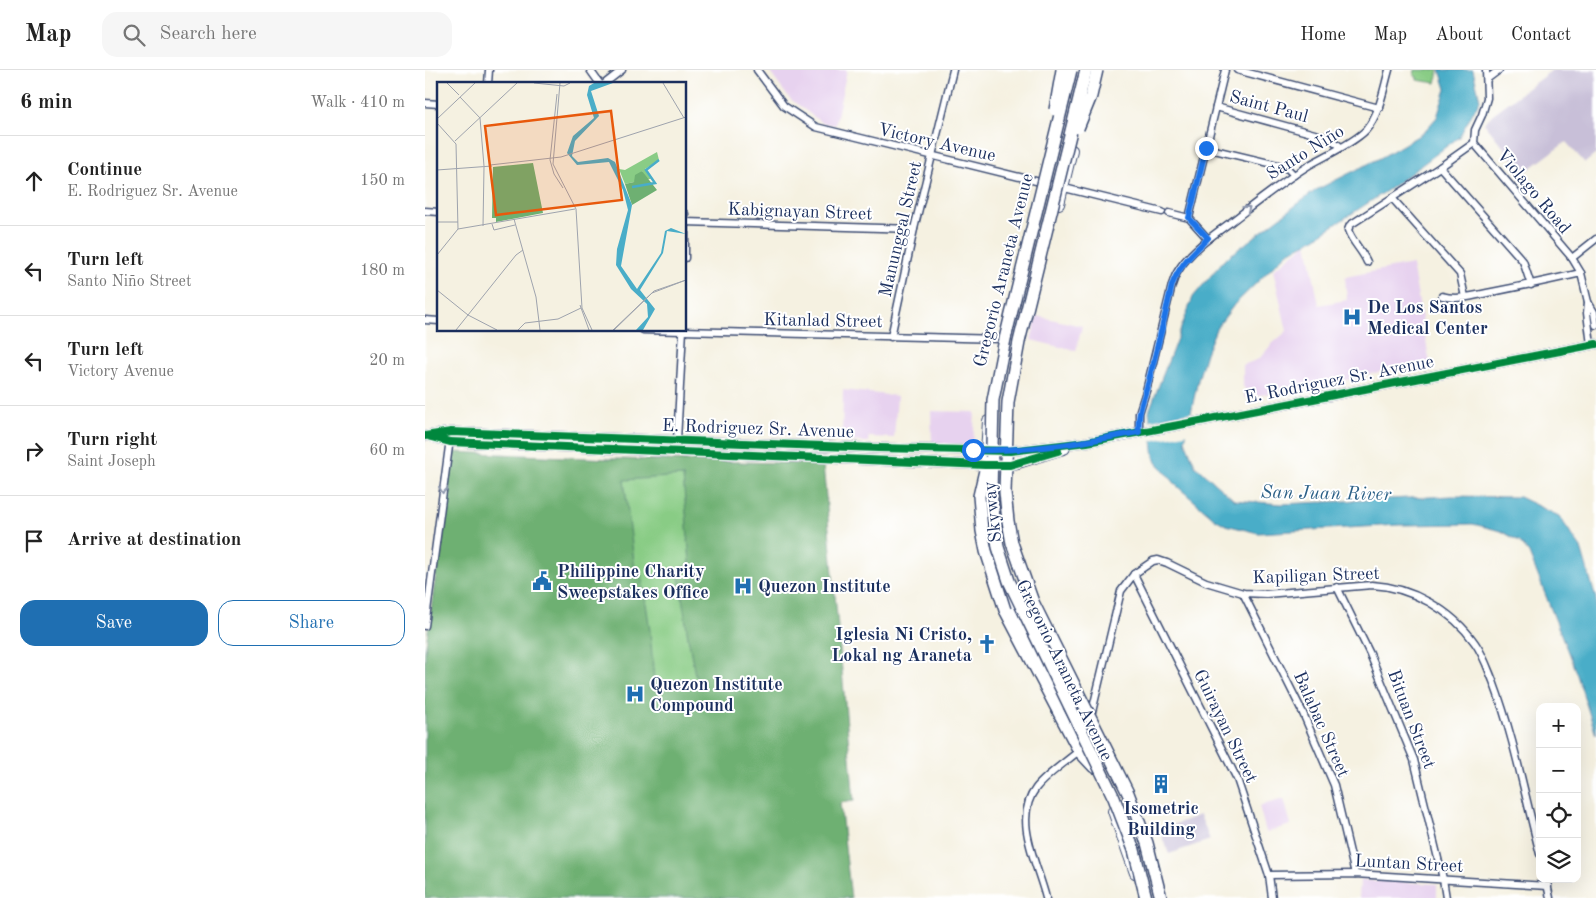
<!DOCTYPE html>
<html lang="en">
<head>
<meta charset="utf-8">
<style>
	body { margin:0; font-family:"Old Standard TT",serif; background:#f6f6f6; color:#222 }
	.controls { position:absolute; right:15px; bottom:15px; display:grid; overflow:hidden; border-radius:10px; box-shadow:0 5px 20px #0002 }
	.controls button { width:45px; height:45px; display:grid; place-items:center; padding:0; border:0; border-bottom:1px solid #e0e0e0; background:#fff; color:#222; font:25px sans-serif }
	.stop { position:absolute; width:15px; height:15px; margin:-11px; border:4px solid #1a73e8; border-radius:50%; background:#fff }
	.stop.end { background:#1a73e8; border-color:#fff; box-shadow:0 1px 5px #0008 }
	.list { margin:0; padding:0; list-style:none }
	h2 { display:flex; justify-content:space-between; align-items:center; height:65px; margin:0; padding:0 20px; font-size:21px }
	h2 small { font-size:16px; font-weight:400; color:#767676 }
	.list li { display:grid; grid-template-columns:32px 1fr auto; gap:15px; align-items:center; box-sizing:border-box; height:90px; padding:0 20px; border-top:1px solid #e0e0e0 }
	.list b { display:block; font-size:19px; white-space:nowrap }
	.list p { margin:0; font-size:16px; white-space:nowrap; color:#767676 }
	.list em { font-size:16px; font-style:normal; color:#767676 }
	.actions { display:flex; gap:10px; padding:15px 20px }
	.actions a { flex:1; padding:11px 0; border:1px solid #1f6fb2; border-radius:15px; text-align:center; font-size:18px; color:#1f6fb2 }
	.actions .main { background:#1f6fb2; color:#fff }
	.icon { flex:none; width:28px; height:28px; fill:none; stroke:currentColor; stroke-width:2; stroke-linecap:round; stroke-linejoin:round }
	.map { position:relative; flex:none; width:1171px; height:828px; overflow:hidden }
	header { display:flex; align-items:center; gap:30px; box-sizing:border-box; height:70px; padding:0 25px; background:#fff; border-bottom:1px solid #e0e0e0 }
	header strong { font-size:24px }
	nav { display:flex; gap:28px; margin-inline-start:auto; font-size:18px }
	.search { width:350px; height:45px; background:#f6f6f6; display:flex; align-items:center; gap:12px; box-sizing:border-box; padding:0 18px; border-radius:15px; color:#767676; font-size:19px }
	main { display:flex }
	aside { flex:1; background:#fff }
	.map>svg:first-child { display:block }
	.built { fill:#e7d2ef }
	.industrial { fill:#c8bfd8 }
	.green { fill:#89cc85; stroke:#527e72 }
	.forest { fill:#6eb072; stroke:#447068; fill-rule:evenodd }
	.water { fill:#49adc8; stroke:#326e93 }
	.pier { fill:#f5f1e1 }
	.lines { fill:none; stroke-linecap:round; stroke-linejoin:round }
	.street-casing { stroke:#3c4c72; stroke-width:9 }
	.secondary-casing { stroke:#3c4c72; stroke-width:11 }
	.primary-casing { stroke:#3c4c72; stroke-width:12 }
	.highway-casing { stroke:#3c4c72; stroke-width:14 }
	.street { stroke:#fff; stroke-width:6 }
	.secondary { stroke:#fff; stroke-width:9 }
	.primary { stroke:#fff; stroke-width:10 }
	.highway { stroke:#fff; stroke-width:11 }
	.highway-bridge-casing { stroke:#3c4c72; stroke-width:14; stroke-linecap:butt }
	.highway-bridge { stroke:#fff; stroke-width:11 }
	.cycleway-casing { stroke:#fff; stroke-width:11 }
	.cycleway { stroke:#00873e; stroke-width:8 }
	.oneway { stroke:#8d97ae }
	.route { stroke:#1a73e8; stroke-width:6 }
	.labels { text-anchor:middle; stroke-width:4; stroke-linejoin:round; paint-order:stroke }
	.street-label { font-size:18px; fill:#1b2f5e; stroke:#fff }
	.poi-label { font-size:18px; font-weight:bold; fill:#1b2f5e; stroke:#fff; text-anchor:start }
	.water-label { font-size:19px; font-style:italic; fill:#2d6188; stroke:#fff }
	.inset-river { fill:none; stroke:#49adc8; stroke-width:2.5 }
	.inset-road { fill:none; stroke:#9ea3ad; stroke-width:1 }
	.view { fill:#e8590c; fill-opacity:0.15; stroke:#e8590c; stroke-width:2.5 }
	.inset-edge { fill:none; stroke:#1b2f5e; stroke-width:2.5 }
</style>
</head>
<body>
<header>
<strong>Map</strong>
<div class="search"><svg class="icon" aria-label="search" viewBox="0 0 24 24"><circle cx="10" cy="10" r="6"/><path d="M15 15l6 6"/></svg>Search here</div>
<nav><a>Home</a><a>Map</a><a>About</a><a>Contact</a></nav>
</header>
<main>
<aside>
<h2>6 min<small>Walk · 410 m</small></h2>
<ul class="list">
<li><svg class="icon" aria-label="ahead" viewBox="0 0 24 24"><path d="M12 20V5M6 11l6-6 6 6"/></svg><div><b>Continue</b><p>E. Rodriguez Sr. Avenue</p></div><em>150 m</em></li>
<li><svg class="icon" aria-label="left" viewBox="0 0 24 24"><path d="M17 20v-9H6M10 6l-5 5 5 5"/></svg><div><b>Turn left</b><p>Santo Niño Street</p></div><em>180 m</em></li>
<li><svg class="icon" aria-label="left" viewBox="0 0 24 24"><path d="M17 20v-9H6M10 6l-5 5 5 5"/></svg><div><b>Turn left</b><p>Victory Avenue</p></div><em>20 m</em></li>
<li><svg class="icon" aria-label="right" viewBox="0 0 24 24"><path d="M7 20v-9h11M14 6l5 5-5 5"/></svg><div><b>Turn right</b><p>Saint Joseph</p></div><em>60 m</em></li>
<li><svg class="icon" aria-label="arrive" viewBox="0 0 24 24"><path d="M6 21V4h12l-3 4 3 4H6"/></svg><div><b>Arrive at destination</b></div></li>
</ul>
<div class="actions"><a class="main">Save</a><a>Share</a></div>
</aside>
<div class="map">
<svg width="1171" height="828" viewBox="0 0 1171 828">
	<rect width="100%" height="100%" fill="#fff"/>
	<filter id="ink" filterUnits="userSpaceOnUse"><feTurbulence type="fractalNoise" baseFrequency=".02" numOctaves="2"/><feDisplacementMap in="SourceGraphic" scale="10" xChannelSelector="R" yChannelSelector="G"/><feConvolveMatrix kernelMatrix="1 2 1 2 8 2 1 2 1" color-interpolation-filters="sRGB"/></filter>
	<filter id="wash" filterUnits="userSpaceOnUse"><feTurbulence type="fractalNoise" baseFrequency=".0096" numOctaves="4" result="noise"/><feDisplacementMap in="SourceGraphic" scale="20" xChannelSelector="R" yChannelSelector="G"/><feGaussianBlur stdDeviation="1.12" result="paint"/><feColorMatrix in="noise" values="0 0 0 0 0 0 0 0 0 0 0 0 0 0 0 0 0 1.4 0 .05"/><feComposite in="paint" operator="in"/></filter>
	<g filter="url(#wash)">
		<rect width="100%" height="100%" fill="#f5f1e1"/>
		<!-- built -->
		<g class="built">
			<path d="M343,0H422L410,55L397,53L364,28Z"/>
			<path d="M882,173L894,235L922,230L920,207L987,194L1005,293L938,305V307L819,328L820,318L818,317V295L834,289L847,274L862,261L848,200Z"/>
			<path d="M612,246L657,256L651,281L606,270Z"/>
			<path d="M418,320L472,326L469,368L444,367V364L443,372L417,371Z"/>
			<path d="M506,341L550,342L548,376L507,374Z"/>
			<path d="M859,729L866,755L841,762L834,736Z"/>
			<path d="M935,810L1012,814V828H934Z"/>
		</g>
		<!-- industrial -->
		<g class="industrial">
			<path d="M1127,0H1171V84L1160,93L1141,72L1099,103L1059,53L1068,44Z"/>
			<path d="M775,745L785,770L744,784L734,760Z"/>
		</g>
		<!-- green -->
		<g class="green">
			<path d="M990,0H1014L1011,13L992,10V7L989,6Z"/>
			<path d="M186,389L272,391L291,618L210,626Z"/>
		</g>
		<!-- forest -->
		<path class="forest" d="M28,382L186,389L398,394L429,731L415,733L426,828H0V582ZM258,406L265,493L253,500L263,567L270,605L274,610L231,613L229,610L225,561L217,506L210,499L199,410Z"/>
		<!-- water -->
		<path class="water" d="M1015,0H1048L1055,30L1034,67L966,118L882,173L863,182L809,235L791,259L781,283L773,310L760,370L770,395L809,430L856,434L1027,426L1094,427L1134,446L1156,478L1171,529V665L1152,605L1104,483L1094,471L1076,461L1048,454L974,455L833,463L801,455L790,449L753,417L730,390L728,380L724,341L768,227L799,190L891,120L957,87L998,63L1012,47L1021,19Z"/>
		<!-- pier -->
		<path class="pier" d="M768,342L764,363L726,371L722,351Z"/>
	</g>
	<g filter="url(#ink)">
		<g class="lines">
			<!-- street casing -->
			<g class="street-casing">
				<g id="street">
					<path d="M165,0L175,14"/>
					<path d="M332,0L359,36L391,57L737,142"/>
					<path d="M812,0L954,38"/>
					<path d="M1061,0L1062,28L1057,45L1050,60L1049,73L1147,188L1156,203L1163,232L1169,242L1171,255"/>
					<path d="M1062,9L1074,0"/>
					<path d="M63,14L64,0"/>
					<path d="M179,14L197,0"/>
					<path d="M0,33L14,34"/>
					<path d="M791,37L897,66L906,69L916,77"/>
					<path d="M781,78L853,95L863,99L869,105"/>
					<path d="M1015,97L1098,191L1106,215"/>
					<path d="M967,128L1035,204L1040,227"/>
					<path d="M0,141L14,142"/>
					<path d="M744,143L764,148L783,169"/>
					<path d="M260,144V188"/>
					<path d="M764,148L800,0"/>
					<path d="M260,152L489,159"/>
					<path d="M1147,188L1171,169"/>
					<path d="M942,192C937,180 927,172 923,160L925,155L1015,97L1049,73"/>
					<path d="M1017,226C1033,231 1051,225 1067,222C1097,216 1126,210 1156,203"/>
					<path d="M1163,232L1162,243L1166,275"/>
					<path d="M0,250L14,251"/>
					<path d="M218,260L576,269"/>
					<path d="M466,267L489,159L528,0"/>
					<path d="M714,362V343L721,321L747,215C749,210 750,205 753,201C764,182 788,165 806,152C832,132 858,111 886,94C902,85 930,72 941,60C955,43 958,21 964,0"/>
					<path d="M252,370L258,260"/>
					<path d="M709,504L812,709L844,805L847,828"/>
					<path d="M912,517L945,584L989,690L1018,809L1021,828"/>
					<path d="M818,523L877,641L909,715L930,804"/>
					<path d="M0,556L25,369"/>
					<path d="M667,642L696,521L709,504L728,491L733,490L742,493L781,512L818,523L841,524L947,515C986,517 1027,540 1050,573C1058,584 1063,599 1068,611C1089,667 1100,727 1115,784"/>
					<path d="M844,805L930,804L1123,816"/>
					<path d="M1121,809L1125,828"/>
					<path d="M621,828C613,795 587,749 611,718C621,705 642,691 655,680"/>
				</g>
			</g>
			<!-- secondary casing -->
			<g class="secondary-casing">
				<g id="secondary">
					<path d="M0,366L26,362L453,378L585,381L662,372L770,352L1171,274"/>
					<path d="M7,367L25,372L560,395H585L595,393L640,379"/>
				</g>
			</g>
			<!-- primary casing -->
			<g class="primary-casing">
				<g id="primary">
					<path d="M634,134L647,80"/>
					<path d="M560,399L563,351"/>
					<path d="M561,431L568,473"/>
					<path d="M573,495C587,544 614,588 637,633"/>
					<path d="M688,741L710,803"/>
				</g>
			</g>
			<!-- highway casing -->
			<g class="highway-casing">
				<path id="highway" d="M580,540L654,681L669,697"/>
			</g>
			<!-- street -->
			<use href="#street" class="street"/>
			<!-- secondary -->
			<use href="#secondary" class="secondary"/>
			<!-- primary -->
			<use href="#primary" class="primary"/>
			<!-- highway -->
			<use href="#highway" class="highway"/>
			<!-- highway-bridge casing -->
			<g class="highway-bridge-casing">
				<g id="highway-bridge">
					<path d="M646,0L580,269L568,330L566,424L573,477L584,511L689,728L709,780L721,828"/>
					<path d="M661,0L594,272L583,332L580,422L583,451L587,473L608,532L703,723L722,773L736,828"/>
					<path d="M630,40L637,0"/>
					<path d="M653,58L666,26L672,0"/>
					<path d="M562,392L554,426L557,461L561,481L580,540"/>
				</g>
			</g>
			<!-- highway-bridge -->
			<use href="#highway-bridge" class="highway-bridge"/>
			<!-- cycleway casing -->
			<g class="cycleway-casing">
				<g id="cycleway">
					<path d="M0,366L26,362L453,378L585,381L662,372L770,352L1171,274"/>
					<path d="M6,367L25,372L560,395H585L633,381"/>
				</g>
			</g>
			<!-- cycleway -->
			<use href="#cycleway" class="cycleway"/>
		</g>
		<!-- one-way arrows -->
		<defs><path id="oneway-chevron" d="M-2-3.5L2.5 0L-2 3.5" fill="none" stroke-width="1.6" stroke-linecap="round" stroke-linejoin="round" transform="scale(1.25)"/></defs>
		<g class="oneway">
			<use href="#oneway-chevron" transform="translate(822 139) rotate(-37)"/>
			<use href="#oneway-chevron" transform="translate(18 420) rotate(98)"/>
		</g>
	</g>
	<g class="lines" filter="url(#ink)">
		<!-- route -->
		<path class="route" d="M548,380C604,382 660,372 714,362C712,342 719,329 724,310C732,278 740,247 747,215C755,194 767,184 783,168L764,148L781,78"/>
	</g>
	<!-- icons -->
	<defs>
		<g id="hospital-bare" transform="scale(1.5)"><path d="M-5-5h3v3.5h4V-5h3V5h-3V1.5h-4V5h-3Z" fill="#1f6fb2" stroke="#fff" stroke-width="2.5" paint-order="stroke"/></g>
		<g id="civic-bare" transform="scale(1.5)"><path d="M-.6-6.5H3V-4.5H.6V-3L4-1V1h2V6H-6V1h2V-1L-.6-3ZM-1.2 2.5V6h2.4V2.5Z" fill="#1f6fb2" stroke="#fff" stroke-width="2.5" paint-order="stroke"/></g>
		<g id="church-bare" transform="scale(1.5)"><path d="M-1.2-6h2.4v3.5h3.3v2.4h-3.3V6h-2.4V-.1h-3.3v-2.4h3.3Z" fill="#1f6fb2" stroke="#fff" stroke-width="2.5" paint-order="stroke"/></g>
		<g id="building-bare" transform="scale(1.5)"><path d="M-4-6H4V6H1V3H-1V6H-4ZM-2.5-4.3h1.7v1.8h-1.7ZM.8-4.3h1.7v1.8H.8ZM-2.5-1h1.7V.8h-1.7ZM.8-1h1.7V.8H.8Z" fill="#1f6fb2" stroke="#fff" stroke-width="2.5" paint-order="stroke"/></g>
	</defs>
	<g fill-rule="evenodd">
		<use href="#hospital-bare" x="927" y="247"/>
		<use href="#civic-bare" x="117" y="511"/>
		<use href="#hospital-bare" x="318" y="516"/>
		<use href="#church-bare" x="562" y="574"/>
		<use href="#hospital-bare" x="210" y="624"/>
		<use href="#building-bare" x="736" y="714"/>
	</g>
	<g class="labels">
		<!-- street labels -->
		<g class="street-label">
			<text transform="translate(844 36) rotate(15)" y="6">Saint Paul</text>
			<text transform="translate(512 72) rotate(13)" y="6">Victory Avenue</text>
			<text transform="translate(880 82) rotate(-32)" y="6">Santo Niño</text>
			<text transform="translate(1109 121) rotate(50)" y="6">Violago Road</text>
			<text transform="translate(375 141) rotate(2)" y="6">Kabignayan Street</text>
			<text transform="translate(475 159) rotate(-77)" y="6">Manunggal Street</text>
			<text transform="translate(578 200) rotate(-76)" y="6">Gregorio Araneta Avenue</text>
			<text transform="translate(398 250) rotate(1)" y="6">Kitanlad Street</text>
			<text transform="translate(914 309) rotate(-11)" y="6">E. Rodriguez Sr. Avenue</text>
			<text transform="translate(333 358) rotate(2)" y="6">E. Rodriguez Sr. Avenue</text>
			<text transform="translate(567 442) rotate(-96)" y="6">Skyway</text>
			<text transform="translate(891 505) rotate(-2)" y="6">Kapiligan Street</text>
			<text transform="translate(640 600) rotate(64)" y="6">Gregorio Araneta Avenue</text>
			<text transform="translate(987 649) rotate(69)" y="6">Bituan Street</text>
			<text transform="translate(897 654) rotate(66)" y="6">Balabac Street</text>
			<text transform="translate(801 656) rotate(64)" y="6">Guirayan Street</text>
			<text transform="translate(984 793) rotate(3)" y="6">Luntan Street</text>
		</g>
		<!-- poi labels -->
		<g class="poi-label">
			<text x="942" y="243">De Los Santos<tspan x="942" dy="21">Medical Center</tspan></text>
			<text x="132" y="507">Philippine Charity<tspan x="132" dy="21">Sweepstakes Office</tspan></text>
			<text x="333" y="522">Quezon Institute</text>
			<text x="547" y="570" text-anchor="end">Iglesia Ni Cristo,<tspan x="547" dy="21">Lokal ng Araneta</tspan></text>
			<text x="225" y="620">Quezon Institute<tspan x="225" dy="21">Compound</tspan></text>
			<text x="736" y="744" text-anchor="middle">Isometric<tspan x="736" dy="21">Building</tspan></text>
		</g>
		<!-- water labels -->
		<g class="water-label">
			<text transform="translate(901 422) rotate(1)" y="7">San Juan River</text>
		</g>
	</g>
	<!-- overview -->
	<g transform="translate(12 12)">
		<rect width="249" height="249" fill="#f5f1e1"/>
		<path d="M220,70L222,78L208,87L214,97H209L205,89L197,100L188,102L182,87L188,88Z" fill="#89cc85"/>
		<path d="M96,81L106,131L59,140V136H55L56,85ZM205,89L220,108L195,123L188,102L197,100L198,93Z" fill="#6eb072"/>
		<path d="M157,1H176L154,9L162,34L138,59L135,74L141,80L171,76L178,80L195,123L184,184L200,207L224,171L228,149L234,146L249,152L230,149L226,171L203,208L218,227L206,248H199L211,235L210,222L194,207L179,183L180,167L191,128L186,108L172,80L140,83L130,71L136,54L157,36L150,13L152,4Z" fill="#49adc8"/>
		<path class="inset-river" d="M195,105L218,101L209,88L222,78"/>
		<path class="inset-road" d="M10,1L22,13M97,1L127,4L133,1M123,1L116,82L139,127L145,226L155,248M226,1L247,36M120,12L113,78L117,92L126,106M23,15L43,36L47,84M0,37L38,1M0,41L19,62L21,147M18,59L80,1M53,83L124,75L249,35M0,88L55,84M77,137L99,215L103,248M0,140H21M55,142L57,148L78,143M46,144L47,85M0,173L21,147L138,127M0,208L31,233L60,248M143,223L152,248M19,248L79,173L86,168M81,248L88,241L121,237L144,226M176,248L217,209L249,198M177,248L215,211L249,198"/>
		<path class="view" d="M174,29L185,118L59,133L48,44Z"/>
		<rect width="249" height="249" class="inset-edge"/>
	</g>
</svg>
<div class="controls">
<button>+</button>
<button>−</button>
<button><svg class="icon" aria-label="locate" viewBox="0 0 24 24"><circle cx="12" cy="12" r="6"/><path d="M12 2v4M12 18v4M2 12h4M18 12h4"/></svg></button>
<button><svg class="icon" aria-label="layers" viewBox="0 0 24 24"><path d="M12 4l9 5-9 5-9-5zM3 14l9 5 9-5"/></svg></button>
</div>
<div class="stop" style="left:548px;top:380px"></div>
<div class="stop end" style="left:781px;top:78px"></div>
</div>
</main>
</body>
</html>
